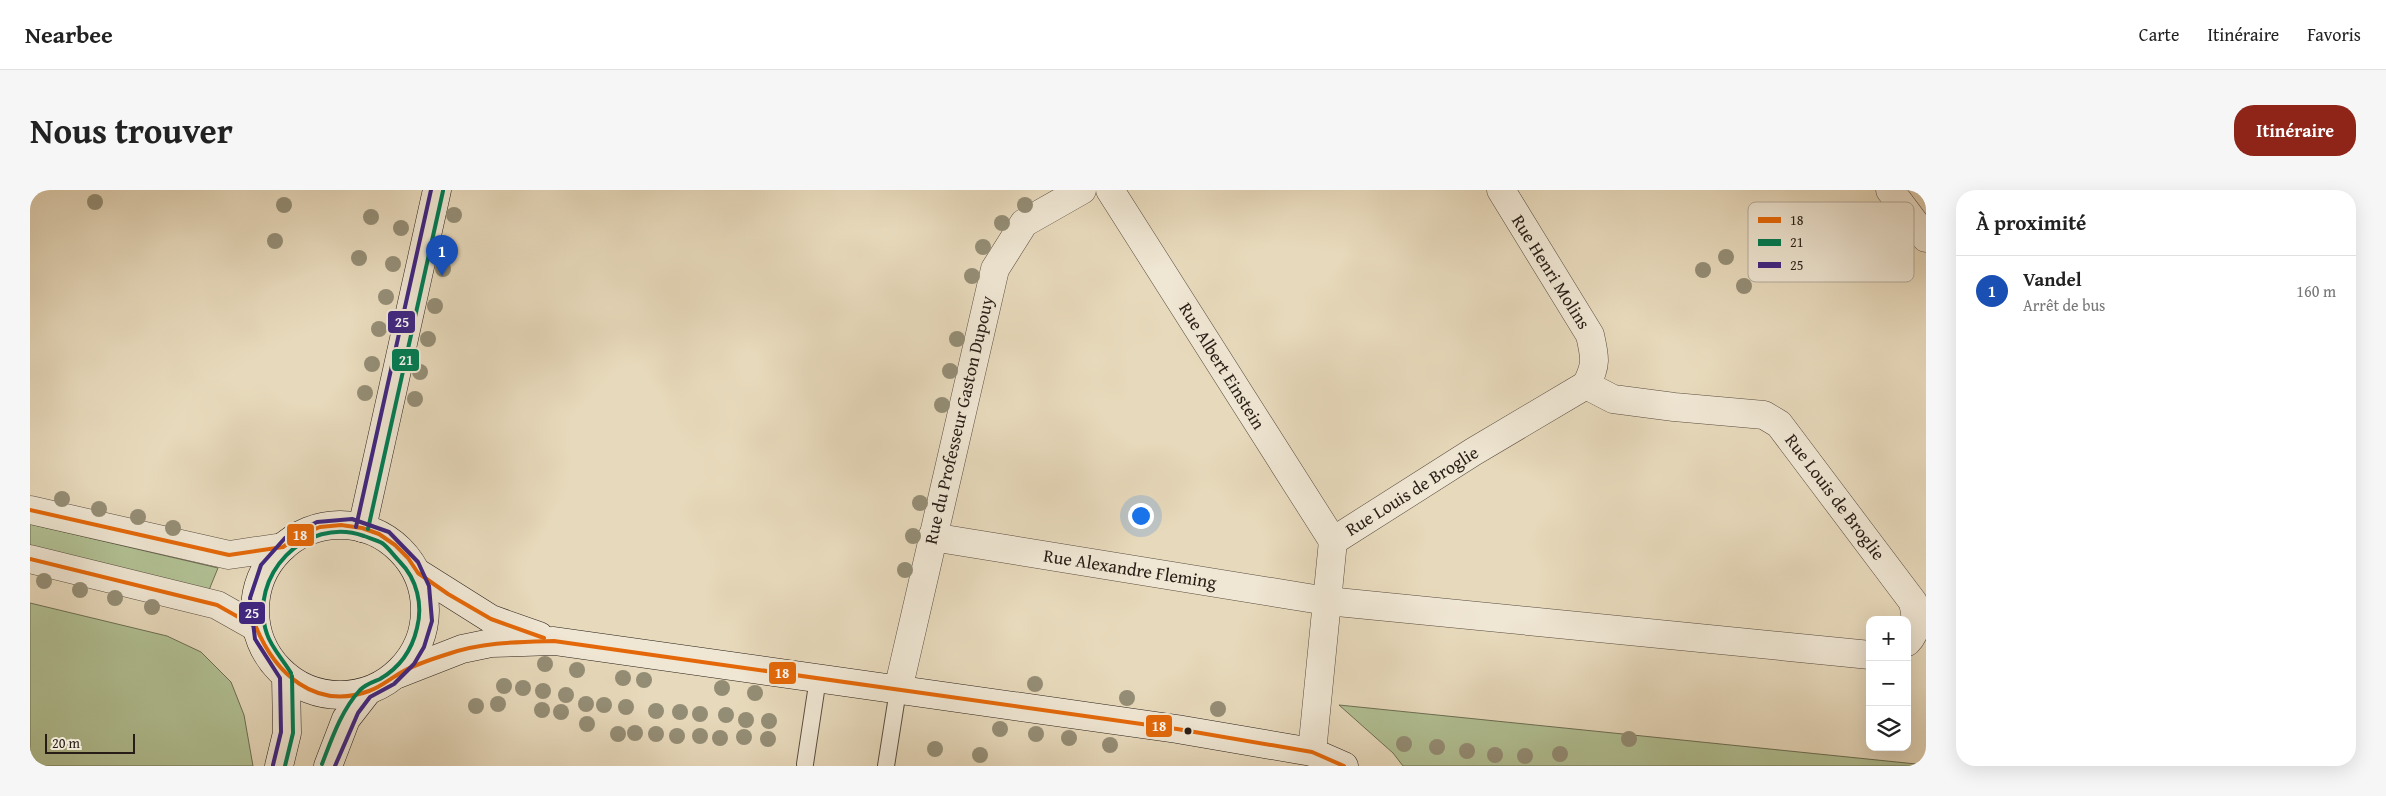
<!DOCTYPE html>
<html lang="fr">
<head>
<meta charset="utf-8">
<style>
	body { margin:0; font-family:"Gentium Book Plus",serif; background:#f6f6f6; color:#222 }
	.controls { position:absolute; right:15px; bottom:15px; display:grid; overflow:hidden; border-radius:10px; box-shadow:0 5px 20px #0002 }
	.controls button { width:45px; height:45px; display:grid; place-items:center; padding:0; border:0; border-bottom:1px solid #e0e0e0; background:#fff; color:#222; font:25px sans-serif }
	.scale { position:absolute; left:15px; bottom:12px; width:90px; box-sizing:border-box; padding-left:5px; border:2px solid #281d16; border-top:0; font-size:14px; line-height:18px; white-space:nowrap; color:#281d16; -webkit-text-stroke:4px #efe6d3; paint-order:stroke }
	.you { position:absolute; left:1110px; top:325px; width:18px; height:18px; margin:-12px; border:4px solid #fff; border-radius:50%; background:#1a73e8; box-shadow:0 0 0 8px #1a73e833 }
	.badge { display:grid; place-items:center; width:32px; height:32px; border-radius:50%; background:#8f2418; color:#fff; font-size:16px; font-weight:700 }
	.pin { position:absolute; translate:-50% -41px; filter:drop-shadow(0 1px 2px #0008) }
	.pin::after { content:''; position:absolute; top:26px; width:18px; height:15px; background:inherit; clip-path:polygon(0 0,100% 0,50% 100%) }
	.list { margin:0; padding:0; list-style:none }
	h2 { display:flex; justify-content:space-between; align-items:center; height:65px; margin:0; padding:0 20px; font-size:21px }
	h2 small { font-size:16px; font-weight:400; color:#767676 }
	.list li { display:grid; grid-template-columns:32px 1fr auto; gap:15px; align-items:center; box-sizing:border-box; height:70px; padding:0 20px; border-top:1px solid #e0e0e0 }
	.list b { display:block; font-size:19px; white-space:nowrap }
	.list p { margin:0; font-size:16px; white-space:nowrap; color:#767676 }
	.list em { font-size:16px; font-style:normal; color:#767676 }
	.icon { flex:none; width:28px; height:28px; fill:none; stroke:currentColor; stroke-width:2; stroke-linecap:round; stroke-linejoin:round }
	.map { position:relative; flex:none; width:1896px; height:576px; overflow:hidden; border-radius:20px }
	header { display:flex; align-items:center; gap:30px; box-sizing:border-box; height:70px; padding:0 25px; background:#fff; border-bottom:1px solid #e0e0e0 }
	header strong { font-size:24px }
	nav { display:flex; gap:28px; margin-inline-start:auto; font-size:18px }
	.intro { display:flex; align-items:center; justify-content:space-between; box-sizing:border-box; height:120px; padding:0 30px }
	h1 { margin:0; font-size:35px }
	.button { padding:12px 22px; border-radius:20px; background:#8f2418; color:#fff; font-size:18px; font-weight:700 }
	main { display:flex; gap:30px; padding:0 30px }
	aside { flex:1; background:#fff; border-radius:20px; box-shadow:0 5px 20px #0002 }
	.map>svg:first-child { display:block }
	.green { fill:#b1c093; stroke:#6c6e54 }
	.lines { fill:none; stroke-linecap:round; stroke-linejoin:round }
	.lane-casing { stroke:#584c3f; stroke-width:18 }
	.street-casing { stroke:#584c3f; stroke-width:29 }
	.secondary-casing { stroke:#281d16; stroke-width:29 }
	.lane { stroke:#efe6d3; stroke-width:16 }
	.street { stroke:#efe6d3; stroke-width:28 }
	.secondary { stroke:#efe6d3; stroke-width:28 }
	.bus-1-casing { stroke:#efe6d3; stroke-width:8 }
	.bus-2-casing { stroke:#efe6d3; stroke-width:8 }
	.bus-3-casing { stroke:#efe6d3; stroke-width:8 }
	.bus-1 { stroke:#e46809; stroke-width:4 }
	.bus-2 { stroke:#007c52; stroke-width:4 }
	.bus-3 { stroke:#3f2682; stroke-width:4 }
	.tree { fill:#948d75 }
	.bus-dot { fill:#281d16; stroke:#efe6d3; stroke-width:2 }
	.labels { text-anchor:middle; stroke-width:4; stroke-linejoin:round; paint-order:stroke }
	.street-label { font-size:18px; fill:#281d16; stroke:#efe6d3 }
	.key { fill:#efe6d3; stroke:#b3aa9a; stroke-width:1 }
	.key-label { font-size:14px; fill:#281d16 }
	.line-badge { stroke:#efe6d3; stroke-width:2 }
	.badge-label { font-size:14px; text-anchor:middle; font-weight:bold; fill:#fff }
</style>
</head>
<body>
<header>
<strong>Nearbee</strong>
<nav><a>Carte</a><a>Itinéraire</a><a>Favoris</a></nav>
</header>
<div class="intro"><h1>Nous trouver</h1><a class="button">Itinéraire</a></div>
<main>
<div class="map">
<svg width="1896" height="576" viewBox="0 0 1896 576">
	<rect width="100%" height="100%" fill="#e7d9bb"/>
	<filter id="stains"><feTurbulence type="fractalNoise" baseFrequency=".004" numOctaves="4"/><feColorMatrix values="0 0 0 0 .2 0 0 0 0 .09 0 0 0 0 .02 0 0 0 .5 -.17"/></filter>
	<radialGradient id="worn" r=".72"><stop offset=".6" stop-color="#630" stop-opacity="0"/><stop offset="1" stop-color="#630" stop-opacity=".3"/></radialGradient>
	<!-- green -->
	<g class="green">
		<path d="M0,334L188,378L179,400L0,356Z"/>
		<path d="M0,413L137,446L171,462L201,492L214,525L223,576H0Z"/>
		<path d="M1309,515L1896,575V576H1373L1363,563Z"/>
	</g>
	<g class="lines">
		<!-- lane casing -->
		<g class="lane-casing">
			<g id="lane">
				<path d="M775,574L788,488"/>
				<path d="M856,576L868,500"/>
			</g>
		</g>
		<!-- street casing -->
		<g class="street-casing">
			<g id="street">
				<path d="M1080,0L1303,351"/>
				<path d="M1471,0L1560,145C1565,167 1567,175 1556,195"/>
				<path d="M1860,0L1896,48"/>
				<path d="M1556,195L1583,209L1644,217L1734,225L1749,234L1883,412C1886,427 1889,440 1877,452"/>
				<path d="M0,320L199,365L253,357"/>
				<path d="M902,347L1297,411L1840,465"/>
				<path d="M1303,351L1443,262L1556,195"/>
				<path d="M0,369L187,415L226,437"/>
				<path d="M868,500L965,79L994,33L1052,0"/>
				<path d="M1282,562L1303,351"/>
			</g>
		</g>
		<!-- secondary casing -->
		<g class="secondary-casing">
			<g id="secondary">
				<circle cx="310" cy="420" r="85"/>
				<path d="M332,338L407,0"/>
				<path d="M388,383L461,429L509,446"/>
				<path d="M368,484L432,459L461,453L524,451L1147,539L1282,562L1314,576"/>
				<path d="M249,576L257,543L256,486"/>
				<path d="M298,576L316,529L337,502"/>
			</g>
		</g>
		<!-- lane -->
		<use href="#lane" class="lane"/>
		<!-- street -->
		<use href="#street" class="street"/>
		<!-- secondary -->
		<use href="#secondary" class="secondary"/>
		<!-- bus-1 casing -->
		<g class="bus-1-casing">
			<g id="bus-1">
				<path d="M0,320L199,365L253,357L270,345L290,337L311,335L332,338L349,344L365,355L378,368L388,383L418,404L461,429L514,448"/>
				<path d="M0,369L187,415L226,437"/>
				<path d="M226,437C245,483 285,521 339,501C351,497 361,488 372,482C386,474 402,469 418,464C453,452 488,452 524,451L1147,539L1282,562L1314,576"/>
			</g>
		</g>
		<!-- bus-2 casing -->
		<g class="bus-2-casing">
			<g id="bus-2">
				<path d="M338,339L413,1"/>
				<path d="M261,483C254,471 241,457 237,444C217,386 276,325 334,346C339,348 347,350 352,353C358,357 364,366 370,372C387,389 393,415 387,438C382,460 369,478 350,489C343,492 336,494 330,500C311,521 302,548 292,574"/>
				<path d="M255,576L263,543L262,486"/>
			</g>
		</g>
		<!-- bus-3 casing -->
		<g class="bus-3-casing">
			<g id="bus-3">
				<path d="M326,337L401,0"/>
				<path d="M243,575L251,542L250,488L225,449L220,408L231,375L255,348L287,332L322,329L359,342L388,372L399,396L402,431L394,457L384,474L364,494L340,507L328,523L305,576"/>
			</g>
		</g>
		<!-- bus-1 -->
		<use href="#bus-1" class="bus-1"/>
		<!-- bus-2 -->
		<use href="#bus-2" class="bus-2"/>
		<!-- bus-3 -->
		<use href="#bus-3" class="bus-3"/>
	</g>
	<!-- trees -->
	<g class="tree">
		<circle cx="65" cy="12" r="8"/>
		<circle cx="254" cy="15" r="8"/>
		<circle cx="995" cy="15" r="8"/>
		<circle cx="424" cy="25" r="8"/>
		<circle cx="341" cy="27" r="8"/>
		<circle cx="972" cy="33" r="8"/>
		<circle cx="371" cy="38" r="8"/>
		<circle cx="245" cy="51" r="8"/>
		<circle cx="953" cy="57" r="8"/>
		<circle cx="1696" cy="67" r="8"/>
		<circle cx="329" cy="68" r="8"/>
		<circle cx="363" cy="74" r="8"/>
		<circle cx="413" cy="79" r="8"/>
		<circle cx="1673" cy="80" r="8"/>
		<circle cx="942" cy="86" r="8"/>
		<circle cx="1714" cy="96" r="8"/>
		<circle cx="356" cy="107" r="8"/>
		<circle cx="405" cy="116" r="8"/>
		<circle cx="349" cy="139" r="8"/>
		<circle cx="398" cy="149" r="8"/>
		<circle cx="927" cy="149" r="8"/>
		<circle cx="342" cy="174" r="8"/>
		<circle cx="920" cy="181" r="8"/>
		<circle cx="390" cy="182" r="8"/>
		<circle cx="335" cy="203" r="8"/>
		<circle cx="385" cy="209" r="8"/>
		<circle cx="912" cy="215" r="8"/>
		<circle cx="32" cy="309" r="8"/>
		<circle cx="890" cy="313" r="8"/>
		<circle cx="69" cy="319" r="8"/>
		<circle cx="108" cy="327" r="8"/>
		<circle cx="143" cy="338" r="8"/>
		<circle cx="883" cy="346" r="8"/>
		<circle cx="875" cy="380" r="8"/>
		<circle cx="14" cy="391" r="8"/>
		<circle cx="50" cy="400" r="8"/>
		<circle cx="85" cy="408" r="8"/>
		<circle cx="122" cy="417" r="8"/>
		<circle cx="515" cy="474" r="8"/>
		<circle cx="547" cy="480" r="8"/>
		<circle cx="593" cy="488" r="8"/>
		<circle cx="614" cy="490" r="8"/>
		<circle cx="1005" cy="494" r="8"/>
		<circle cx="474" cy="496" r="8"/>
		<circle cx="493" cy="498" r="8"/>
		<circle cx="692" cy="498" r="8"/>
		<circle cx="513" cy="501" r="8"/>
		<circle cx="725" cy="503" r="8"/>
		<circle cx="536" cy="505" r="8"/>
		<circle cx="1097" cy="508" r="8"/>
		<circle cx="468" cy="514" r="8"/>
		<circle cx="556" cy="514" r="8"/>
		<circle cx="574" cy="515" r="8"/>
		<circle cx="446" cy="516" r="8"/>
		<circle cx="596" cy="517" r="8"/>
		<circle cx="1188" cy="519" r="8"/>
		<circle cx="512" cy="520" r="8"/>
		<circle cx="626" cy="521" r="8"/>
		<circle cx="531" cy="522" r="8"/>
		<circle cx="650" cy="522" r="8"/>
		<circle cx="670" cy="524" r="8"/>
		<circle cx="696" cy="525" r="8"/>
		<circle cx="716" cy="530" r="8"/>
		<circle cx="739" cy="531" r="8"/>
		<circle cx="557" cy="534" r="8"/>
		<circle cx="970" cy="539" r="8"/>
		<circle cx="605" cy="543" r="8"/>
		<circle cx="588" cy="544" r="8"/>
		<circle cx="626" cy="544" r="8"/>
		<circle cx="1006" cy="544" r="8"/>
		<circle cx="647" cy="546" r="8"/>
		<circle cx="670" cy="546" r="8"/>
		<circle cx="714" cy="547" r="8"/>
		<circle cx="690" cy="548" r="8"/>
		<circle cx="1039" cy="548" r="8"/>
		<circle cx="738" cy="549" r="8"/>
		<circle cx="1599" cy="549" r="8"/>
		<circle cx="1374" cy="554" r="8"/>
		<circle cx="1080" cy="555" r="8"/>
		<circle cx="1407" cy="557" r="8"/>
		<circle cx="905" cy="559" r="8"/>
		<circle cx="1437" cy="561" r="8"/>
		<circle cx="1530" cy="564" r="8"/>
		<circle cx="950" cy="565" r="8"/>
		<circle cx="1465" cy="565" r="8"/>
		<circle cx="1495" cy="566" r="8"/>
	</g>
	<!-- markers -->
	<circle class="bus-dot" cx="1158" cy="541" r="4.5"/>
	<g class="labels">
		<!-- street labels -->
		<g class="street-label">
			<text transform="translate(1521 82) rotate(58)" y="6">Rue Henri Molins</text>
			<text transform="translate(1192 176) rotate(58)" y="6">Rue Albert Einstein</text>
			<text transform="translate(929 230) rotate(-77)" y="6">Rue du Professeur Gaston Dupouy</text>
			<text transform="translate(1382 301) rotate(-32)" y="6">Rue Louis de Broglie</text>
			<text transform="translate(1805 307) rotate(53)" y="6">Rue Louis de Broglie</text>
			<text transform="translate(1100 379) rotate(9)" y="6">Rue Alexandre Fleming</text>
		</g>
	</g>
	<!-- legend -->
	<rect x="1718" y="12" width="166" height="80" rx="8" class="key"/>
	<rect x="1728" y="27" width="23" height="6" fill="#e46809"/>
	<rect x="1728" y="49" width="23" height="7" fill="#007c52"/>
	<rect x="1728" y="72" width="23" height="6" fill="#3f2682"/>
	<g class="key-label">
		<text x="1760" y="35">18</text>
		<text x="1760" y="57">21</text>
		<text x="1760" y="80">25</text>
	</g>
	<g class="line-badge">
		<rect x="357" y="120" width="29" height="24" rx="5" fill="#3f2682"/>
		<rect x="361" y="158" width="29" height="24" rx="5" fill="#007c52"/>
		<rect x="256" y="333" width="29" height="24" rx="5" fill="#e46809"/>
		<rect x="208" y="411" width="28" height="24" rx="5" fill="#3f2682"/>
		<rect x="738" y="471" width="29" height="24" rx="5" fill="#e46809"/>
		<rect x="1115" y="524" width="28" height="24" rx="5" fill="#e46809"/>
	</g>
	<g class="badge-label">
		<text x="372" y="137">25</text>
		<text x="376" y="175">21</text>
		<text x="270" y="350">18</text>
		<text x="222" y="428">25</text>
		<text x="752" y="488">18</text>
		<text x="1129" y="541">18</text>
	</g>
	<rect width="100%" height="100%" filter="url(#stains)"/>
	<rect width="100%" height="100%" fill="url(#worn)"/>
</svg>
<div class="controls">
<button>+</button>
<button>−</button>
<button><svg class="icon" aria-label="layers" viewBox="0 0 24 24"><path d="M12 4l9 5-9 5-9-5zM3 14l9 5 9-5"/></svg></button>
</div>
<div class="scale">20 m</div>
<div class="you"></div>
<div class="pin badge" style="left:412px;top:86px;background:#1a4fb4">1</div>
</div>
<aside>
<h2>À proximité<small></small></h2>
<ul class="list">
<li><span class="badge" style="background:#1a4fb4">1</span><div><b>Vandel</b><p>Arrêt de bus</p></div><em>160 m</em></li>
</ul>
</aside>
</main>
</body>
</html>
